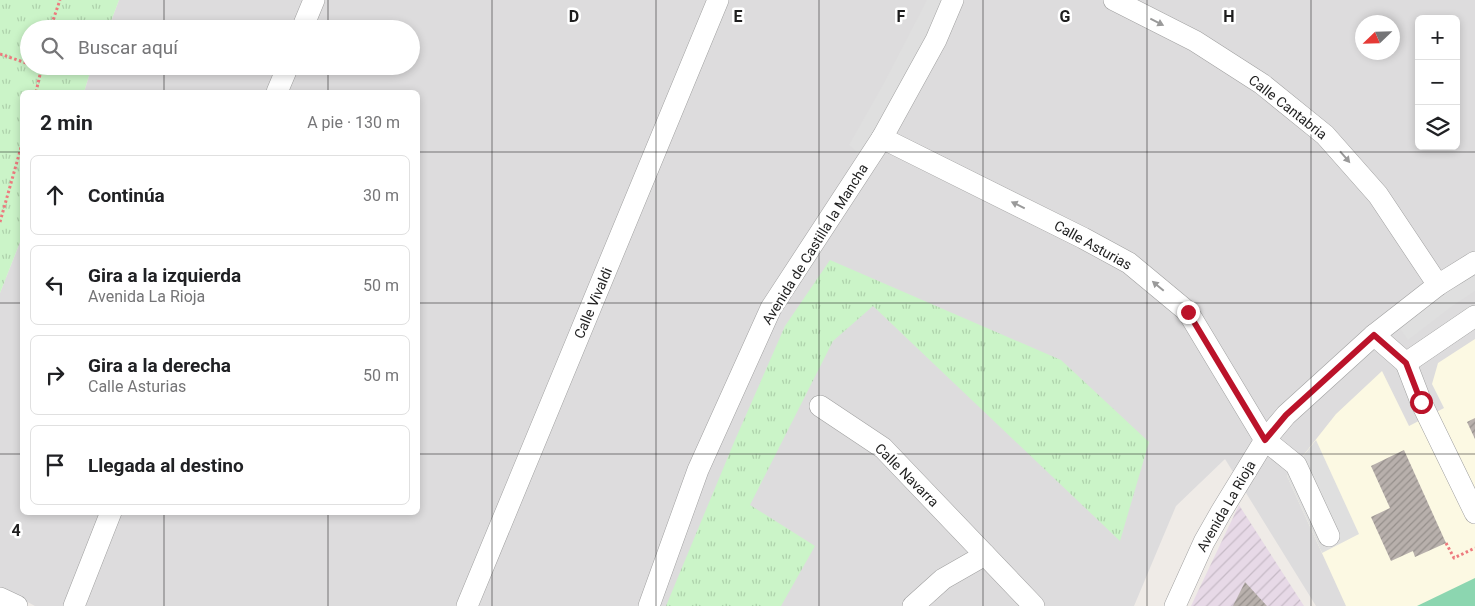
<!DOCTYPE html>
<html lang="es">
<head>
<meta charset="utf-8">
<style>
	body { margin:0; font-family:Roboto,sans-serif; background:#f2f2f2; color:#202124 }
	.controls { position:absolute; right:15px; top:15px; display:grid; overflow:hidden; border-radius:8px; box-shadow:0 2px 8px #0003 }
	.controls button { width:45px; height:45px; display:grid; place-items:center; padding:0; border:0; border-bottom:1px solid #e0e0e0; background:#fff; color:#202124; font:25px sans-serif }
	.compass { position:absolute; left:1355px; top:15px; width:45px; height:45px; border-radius:50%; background:#fff; box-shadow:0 2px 8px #0003; rotate:247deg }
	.stop { position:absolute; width:15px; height:15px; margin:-11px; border:4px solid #bb132a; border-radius:50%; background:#fff }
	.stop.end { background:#bb132a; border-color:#fff; box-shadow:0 1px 5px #0008 }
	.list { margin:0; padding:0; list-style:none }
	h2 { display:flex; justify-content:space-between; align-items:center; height:65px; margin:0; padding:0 20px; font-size:21px }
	h2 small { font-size:16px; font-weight:400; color:#757577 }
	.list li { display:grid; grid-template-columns:32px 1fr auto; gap:15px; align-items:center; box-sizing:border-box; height:80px; margin:0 10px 10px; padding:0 10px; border:1px solid #e0e0e0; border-radius:8px }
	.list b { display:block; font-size:19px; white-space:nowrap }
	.list p { margin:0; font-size:16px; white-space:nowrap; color:#757577 }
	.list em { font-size:16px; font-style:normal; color:#757577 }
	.icon { flex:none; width:28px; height:28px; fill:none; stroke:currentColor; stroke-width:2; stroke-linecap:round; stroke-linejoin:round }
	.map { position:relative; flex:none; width:1475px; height:606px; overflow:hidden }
	.search { position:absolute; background:#fff; box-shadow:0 2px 8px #0003; left:20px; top:20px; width:400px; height:55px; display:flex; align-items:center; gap:12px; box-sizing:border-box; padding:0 18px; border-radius:28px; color:#757577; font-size:19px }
	.panel { position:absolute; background:#fff; box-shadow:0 2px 8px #0003; left:20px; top:90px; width:400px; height:425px; border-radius:8px }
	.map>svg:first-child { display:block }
	.residential { fill:#dddcdd; fill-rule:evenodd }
	.industrial { fill:url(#industrial-furrows) }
	.education { fill:#fcf9e3 }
	.park { fill:url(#park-tufts) }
	.pitch { fill:#8cd6b0 }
	.parking { fill:#dfdfdf }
	.building { fill:url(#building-hatch) }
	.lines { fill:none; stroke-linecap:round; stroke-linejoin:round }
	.minor-casing { stroke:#a0a0a0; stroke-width:22 }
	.path { stroke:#ed7a7e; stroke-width:3; stroke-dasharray:2.5 2.5; stroke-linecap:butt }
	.minor { stroke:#fff; stroke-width:21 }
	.oneway { fill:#9a9a9a }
	.route { stroke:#bb132a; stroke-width:6 }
	.grid { fill:none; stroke:#1f1f1f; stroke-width:1; stroke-opacity:0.55 }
	.labels { text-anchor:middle; stroke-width:5; stroke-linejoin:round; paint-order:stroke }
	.street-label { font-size:14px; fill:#1f1f1f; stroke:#fff }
	.grid-label { font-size:16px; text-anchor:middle; font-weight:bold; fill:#1f1f1f; stroke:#fff; stroke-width:5; stroke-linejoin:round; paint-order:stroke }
</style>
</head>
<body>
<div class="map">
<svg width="1475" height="606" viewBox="0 0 1475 606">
	<defs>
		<pattern id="industrial-furrows" width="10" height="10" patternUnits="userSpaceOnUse" patternTransform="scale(1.25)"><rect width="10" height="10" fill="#e7d9e7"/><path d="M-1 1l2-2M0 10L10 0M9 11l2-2" fill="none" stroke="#c6bac6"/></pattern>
		<pattern id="park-tufts" width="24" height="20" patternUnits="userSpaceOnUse" patternTransform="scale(1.25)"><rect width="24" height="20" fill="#cbf4c8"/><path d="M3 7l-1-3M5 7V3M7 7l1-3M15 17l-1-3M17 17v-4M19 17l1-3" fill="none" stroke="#aed1ab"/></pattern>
		<pattern id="building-hatch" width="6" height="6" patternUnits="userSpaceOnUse" patternTransform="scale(1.25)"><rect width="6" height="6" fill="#b8b0ac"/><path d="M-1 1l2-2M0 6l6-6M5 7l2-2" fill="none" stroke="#958f8b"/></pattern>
	</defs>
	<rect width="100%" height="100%" fill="#efebe7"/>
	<!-- residential -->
	<path class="residential" d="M119,0H1475V606H1316L1225,459L1176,506L1134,606H35L0,587V293L22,237V512H418V92H84L92,66H411V29H108ZM1419,19H1456V146H1419ZM1362,22H1392V52H1362Z"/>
	<!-- industrial -->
	<path class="industrial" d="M1239,505L1304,606H1191Z"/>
	<!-- education -->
	<path class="education" d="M1475,339V606H1346L1287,476L1336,414L1382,371L1409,426L1444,408L1432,384L1438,363Z"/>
	<!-- park -->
	<g class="park">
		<path d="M0,0H119L108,29H29V66H92L84,92H22V237L0,293Z"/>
		<path d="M830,260L1061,360L1149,442L1120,541L873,306L833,341L750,505L815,546L781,606H666L735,440L785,326Z"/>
	</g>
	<!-- pitch -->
	<path class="pitch" d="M1475,578V606H1417Z"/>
	<!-- parking -->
	<g class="parking">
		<path d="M927,0H945L939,14L861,156L849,145L884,83Z"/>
		<path d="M1475,274V291L1451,307L1408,340L1399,327L1443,295Z"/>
		<path d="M1316,440L1359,534L1322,553L1287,476Z"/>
	</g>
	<!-- building -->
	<g class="building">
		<path d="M1475,418V439L1467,422Z"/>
		<path d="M1404,450L1446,543L1415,557L1413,551L1391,561L1371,517L1390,508L1371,466Z"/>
		<path d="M1245,582L1267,606H1233Z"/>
	</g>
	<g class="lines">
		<!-- minor casing -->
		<g class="minor-casing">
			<g id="minor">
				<path d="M1114,0L1195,41L1262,84L1325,135L1378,195L1438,285"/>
				<path d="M302,29L314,0"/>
				<path d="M277,92L288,66"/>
				<path d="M882,138L1083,238L1129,263L1188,312L1265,440L1296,465L1329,536"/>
				<path d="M1374,335L1406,363L1475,316"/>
				<path d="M1406,363L1421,402L1475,513"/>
				<path d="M820,406L883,448L1034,606"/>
				<path d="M0,598L17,606"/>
				<path d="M74,606L111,512"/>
				<path d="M467,606L718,0"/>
				<path d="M649,606L698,470L771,308L882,138L936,40L953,0"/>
				<path d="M913,606L943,579L985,555"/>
				<path d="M1175,606L1204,542L1221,512L1265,440L1286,415L1374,335L1438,285L1475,262"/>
			</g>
		</g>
		<!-- path -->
		<g class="path">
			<path d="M50,29L60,0"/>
			<path d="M0,54L29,64"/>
			<path d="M36,66L42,68"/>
			<path d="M36,92L42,66"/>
			<path d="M0,222L22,144"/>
			<path d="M1446,543L1454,558L1475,548"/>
		</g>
		<!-- minor -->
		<use href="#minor" class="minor"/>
	</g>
	<!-- one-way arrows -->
	<defs><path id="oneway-solid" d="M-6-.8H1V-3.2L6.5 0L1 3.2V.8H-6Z" transform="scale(1.25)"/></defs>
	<g class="oneway">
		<use href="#oneway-solid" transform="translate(1157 22) rotate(27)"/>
		<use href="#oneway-solid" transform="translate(1345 157) rotate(49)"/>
		<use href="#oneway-solid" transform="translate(1018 205) rotate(-154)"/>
		<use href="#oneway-solid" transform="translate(1158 286) rotate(-140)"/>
	</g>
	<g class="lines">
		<!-- route -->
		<path class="route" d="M1188,312L1265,440L1286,415L1374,335L1406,363L1421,402"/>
	</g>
	<!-- grid -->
	<path class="grid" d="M164,0V29M328,0V29M492,0V606M656,0V606M819,0V606M983,0V606M1147,0V606M1311,0V606M164,66V92M328,66V92M0,152H22M418,152H1475M0,303H22M418,303H1475M0,454H22M418,454H1475M164,512V606M328,512V606"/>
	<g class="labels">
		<!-- street labels -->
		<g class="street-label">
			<text transform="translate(1288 107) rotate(38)" y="5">Calle Cantabria</text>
			<text transform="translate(815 244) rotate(-58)" y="5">Avenida de Castilla la Mancha</text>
			<text transform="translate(1093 245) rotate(29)" y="5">Calle Asturias</text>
			<text transform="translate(593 303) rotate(-67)" y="5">Calle Vivaldi</text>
			<text transform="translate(907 475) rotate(45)" y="5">Calle Navarra</text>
			<text transform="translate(1226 506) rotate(-60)" y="5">Avenida La Rioja</text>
		</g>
	</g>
	<g class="grid-label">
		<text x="574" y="22">D</text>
		<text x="738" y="22">E</text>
		<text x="901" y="22">F</text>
		<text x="1065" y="22">G</text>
		<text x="1229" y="22">H</text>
		<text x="16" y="536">4</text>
	</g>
</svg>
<div class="controls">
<button>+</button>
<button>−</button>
<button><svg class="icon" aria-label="layers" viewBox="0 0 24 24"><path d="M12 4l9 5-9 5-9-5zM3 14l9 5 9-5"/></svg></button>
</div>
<svg class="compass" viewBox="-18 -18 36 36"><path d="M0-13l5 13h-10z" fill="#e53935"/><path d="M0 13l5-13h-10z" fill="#757577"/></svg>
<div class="stop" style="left:1421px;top:402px"></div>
<div class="stop end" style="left:1188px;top:312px"></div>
<div class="search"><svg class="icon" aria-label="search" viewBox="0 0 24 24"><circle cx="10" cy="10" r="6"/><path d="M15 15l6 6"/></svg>Buscar aquí</div>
<section class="panel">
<h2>2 min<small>A pie · 130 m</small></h2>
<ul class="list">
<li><svg class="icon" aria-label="ahead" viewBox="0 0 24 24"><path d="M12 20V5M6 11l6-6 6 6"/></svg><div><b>Continúa</b></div><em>30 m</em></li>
<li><svg class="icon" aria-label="left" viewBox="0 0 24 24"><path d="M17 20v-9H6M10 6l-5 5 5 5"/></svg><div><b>Gira a la izquierda</b><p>Avenida La Rioja</p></div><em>50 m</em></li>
<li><svg class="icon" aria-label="right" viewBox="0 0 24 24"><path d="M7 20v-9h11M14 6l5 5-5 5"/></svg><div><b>Gira a la derecha</b><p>Calle Asturias</p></div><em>50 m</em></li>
<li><svg class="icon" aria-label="arrive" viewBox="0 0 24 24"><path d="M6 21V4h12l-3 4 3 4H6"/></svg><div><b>Llegada al destino</b></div></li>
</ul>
</section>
</div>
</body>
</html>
